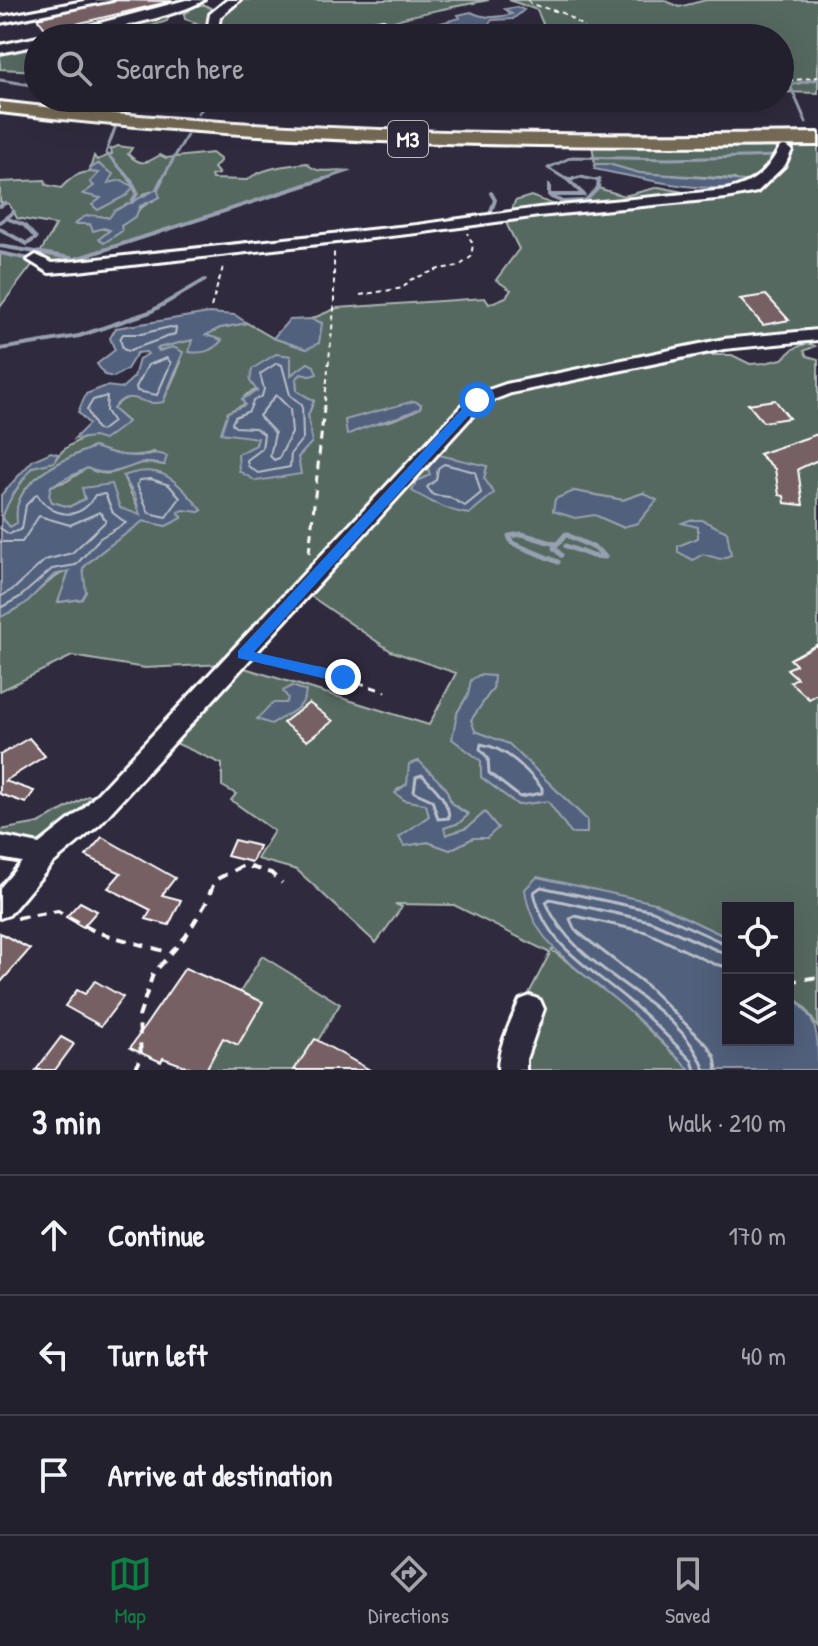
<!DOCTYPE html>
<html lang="en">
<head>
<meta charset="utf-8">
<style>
	body { margin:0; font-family:"Patrick Hand",sans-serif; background:#2b2836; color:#f1f3f6 }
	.controls { position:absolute; right:24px; bottom:24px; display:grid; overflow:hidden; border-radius:0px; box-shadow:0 8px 32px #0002 }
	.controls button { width:72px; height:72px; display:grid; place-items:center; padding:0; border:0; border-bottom:2px solid #403e4a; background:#23202e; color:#f1f3f6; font:40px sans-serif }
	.stop { position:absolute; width:24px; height:24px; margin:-18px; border:6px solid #1a73e8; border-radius:50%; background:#fff }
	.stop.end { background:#1a73e8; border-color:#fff; box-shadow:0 2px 8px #0008 }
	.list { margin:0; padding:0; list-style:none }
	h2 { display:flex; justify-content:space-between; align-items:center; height:104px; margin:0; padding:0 32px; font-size:34px }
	h2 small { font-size:26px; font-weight:400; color:#a3a3aa }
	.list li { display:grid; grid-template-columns:52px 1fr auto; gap:24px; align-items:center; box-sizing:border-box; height:120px; padding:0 32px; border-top:2px solid #403e4a }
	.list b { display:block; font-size:30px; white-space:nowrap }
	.list em { font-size:26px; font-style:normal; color:#a3a3aa }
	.icon { flex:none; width:44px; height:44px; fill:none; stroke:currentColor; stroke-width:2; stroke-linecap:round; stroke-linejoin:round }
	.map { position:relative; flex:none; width:818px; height:1070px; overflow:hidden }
	.search { position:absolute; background:#23202e; box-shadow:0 8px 32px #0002; left:24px; right:24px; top:24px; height:88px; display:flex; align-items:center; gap:20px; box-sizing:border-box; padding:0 28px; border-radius:44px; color:#a3a3aa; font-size:30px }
	.sheet { height:464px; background:#23202e }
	nav { display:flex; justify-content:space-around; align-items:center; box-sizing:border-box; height:112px; border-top:2px solid #403e4a; background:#23202e; font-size:22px; color:#a3a3aa }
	nav a { display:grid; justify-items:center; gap:4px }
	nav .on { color:#0b8043 }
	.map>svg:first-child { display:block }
	.green { fill:#566961; stroke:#aab4b0; stroke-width:2; fill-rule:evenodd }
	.water { fill:#51607b; stroke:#97a0b0; stroke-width:2 }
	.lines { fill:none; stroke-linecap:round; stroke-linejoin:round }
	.shore-far1 { stroke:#b9bfca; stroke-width:2 }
	.shore { stroke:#b9bfca; stroke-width:3 }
	.stream-far2 { stroke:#97a0b0; stroke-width:3 }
	.stream-far1 { stroke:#97a0b0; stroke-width:4 }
	.stream { stroke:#97a0b0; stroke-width:5 }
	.building { fill:#766064; stroke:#fff; stroke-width:2 }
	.minor-casing { stroke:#fff; stroke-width:6 }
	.highway-casing { stroke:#fff; stroke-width:6 }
	.path-far2 { stroke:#fff; stroke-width:2; stroke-dasharray:5 4; stroke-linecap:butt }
	.path-far1 { stroke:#fff; stroke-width:3; stroke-dasharray:8 6; stroke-linecap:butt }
	.path { stroke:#fff; stroke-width:4; stroke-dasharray:10 8; stroke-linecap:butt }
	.minor { fill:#2f2a3d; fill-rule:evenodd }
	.highway { fill:#756a55; fill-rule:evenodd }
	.route { fill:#1a73e8 }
	.labels { text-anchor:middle; stroke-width:6; stroke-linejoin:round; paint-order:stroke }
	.shield { fill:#2f2a3d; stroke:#c1bfc5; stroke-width:2 }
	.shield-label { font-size:22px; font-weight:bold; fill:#fff }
</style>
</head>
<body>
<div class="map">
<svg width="818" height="1070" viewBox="0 0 818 1070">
	<rect width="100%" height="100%" fill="#2f2a3d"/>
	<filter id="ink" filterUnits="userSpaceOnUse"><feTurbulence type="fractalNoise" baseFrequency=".0125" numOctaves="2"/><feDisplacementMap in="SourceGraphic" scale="16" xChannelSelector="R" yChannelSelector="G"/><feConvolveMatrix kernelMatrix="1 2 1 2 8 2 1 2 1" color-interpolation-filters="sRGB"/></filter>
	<g filter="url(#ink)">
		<!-- green -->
		<g class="green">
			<path d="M235,0H489C474,3 396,17 390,23H362L361,28L343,26L348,30L318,38H208L218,16Z"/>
			<path d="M509,0H664L679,7L706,0H818V93L780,92V38H538L546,31L537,10Z"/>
			<path d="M187,4L205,5L218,12L201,38H185L188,31L174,32L197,23L185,19L184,14L189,11L184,8Z"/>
			<path d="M159,12L169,16L167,21L143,29L136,38H45Z"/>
			<path d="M38,40V71L0,69V48Z"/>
			<path d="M592,145L818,146V334L607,365L478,391L464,402L343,537L468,413L494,397L707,355H732L750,364L764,363L782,359L793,349L807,343L815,346L804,351L807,356L818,359V1028L805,1008L788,992V908H728V938L655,903L552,950L624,1006L690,1070H521L511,1028L550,953L454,905L395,904L402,907L376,943L297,870L257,859L274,831L231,800L236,794L222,786V764L171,741L238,666L429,725L456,673L391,651L306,593L225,664L145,668L72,656L0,691V616C28,609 42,579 70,570L59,602L82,599L83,568C104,546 121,539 143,521L166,526L182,517L178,512L184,509L199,512L202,510L185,492L123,476L141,515H133L83,488L85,499L69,507L52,502L48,496L51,486L67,481L87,468C112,482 123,465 144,463C150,463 157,464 164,465L154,452C133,459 114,455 94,447C69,457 26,475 18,504C16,509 17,518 17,523L10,527L2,518L8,502L32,467L54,462C64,440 103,432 127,421L113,409C127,390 142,398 163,402L181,362L156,348L192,340L221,341L205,335L220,328L247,323L273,338L307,349L322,323L311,319L337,308L485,298L489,304L506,297L511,290L496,280L519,249L507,225L515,201L531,196L560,207L589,202L587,199L598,188L624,196L659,187L683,192L720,193L743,185L735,179L639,173L608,164H595ZM298,371L310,376L301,374L296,379L297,391L314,401L308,415L312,442L298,457L256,445L258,438L253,436L222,433L228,412L245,404L242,399L247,394ZM421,404L420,408C393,422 375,428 345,421ZM465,462L487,466L484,478C459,496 434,525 417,481ZM574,491L623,500L643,493L622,527L595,515ZM493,688L471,720L475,732L509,744L587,820L571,833L548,801L518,805L481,777V761L457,713L468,694ZM407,784L446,788L451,803L468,814L459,823L443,828L446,835L467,828L485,812L487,838H473L450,850L428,842L404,846L400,837L429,816L426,804L404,800L397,790Z"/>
			<path d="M118,146L132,148L128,154C140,166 146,164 160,155L166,158L212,153L221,160L214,168L219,174L211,176L212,179L247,180C263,167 287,166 307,163C316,176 335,168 349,171L82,258L59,264L36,260L0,307V253L36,260L56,225L17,218L9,204L0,202V182L45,180L46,185L61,188C72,176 83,169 99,173L92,190L84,193L112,201L127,195L113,184L107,183L105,170L99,164L90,169L94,156L97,160L112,154L111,149ZM157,190L153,201C137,205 124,231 110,230C102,230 94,224 85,224L99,216L109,218L124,206L141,199L143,194Z"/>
			<path d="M88,796H102L28,858L0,838V830L39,823Z"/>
			<path d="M262,956L340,1004L300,1070H193Z"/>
		</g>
		<!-- water -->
		<g class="water">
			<path d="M517,7L524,10L513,19L492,20L478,38L448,34L451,31L448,26L440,28L438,37L428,35L427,38L411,34L413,30L460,18L458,15L471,12C484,19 498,18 512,14L505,9Z"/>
			<path d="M98,164L113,174L108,183L122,180L133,187L127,195L98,210L92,205L101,198L83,194L94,186L90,182L99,173L91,172L90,169Z"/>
			<path d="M595,164H608L639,173L745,181L744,185C700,195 638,177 594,169Z"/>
			<path d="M157,189L160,197L140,206L136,216L121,226L122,231L104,243L99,239L110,230L104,228L93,231L90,224H75C86,212 94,215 109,218L114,211Z"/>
			<path d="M209,313L235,315L247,323L220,328L206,335L222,340C213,351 203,354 189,352L192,340L157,348L159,351L173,347L183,352L163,402C140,408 130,385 113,409L128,422L104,440L94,437L74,439L89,424L78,412L86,394L106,386L122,388L134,377L139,359L148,354L146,352L137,353L127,369L114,377L105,375L97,364L115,350L110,338L116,328Z"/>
			<path d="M311,319L322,323L319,343L307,349L273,338L289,320Z"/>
			<path d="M276,354L291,356V375L308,363L314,366L317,374L310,376L301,374L296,379L297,391L314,401L308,415L312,442L298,457L301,474L256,481L239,471L238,454L256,445L258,438L221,433L228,412L245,405L242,399L257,391L250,381L252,369Z"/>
			<path d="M414,401L421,404L420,408C393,422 372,422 347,435L345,420Z"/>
			<path d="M94,447C107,452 121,456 134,456C149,457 151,450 167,456L164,465C156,464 146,461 138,464C120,471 105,477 87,468L51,486L49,495L52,502L69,507L85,499L82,488L112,484L120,508L140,515L135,496L123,476C164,461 177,483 202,510L199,512L184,510L178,512L182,518L166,526L143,521C121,539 103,547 83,568L86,592L82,599L58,602L69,571L54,575L26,603L1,617V495L33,460L51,452L58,454L54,462L32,467C20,483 9,498 2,518L10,527L17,523C17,518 16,509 18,504C26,475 69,457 94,447Z"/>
			<path d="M439,455L487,466L484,478L494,493L469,514C450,512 429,501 412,491L417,481L430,475L428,468Z"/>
			<path d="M574,491L623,500L643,493L657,500L638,523L622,527L595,515L575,518L553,511L555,499Z"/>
			<path d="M690,520H702L727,532L731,555L720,559L703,554L693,560L678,552V546L698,538V527L682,523Z"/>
			<path d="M479,675L494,676L493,688L471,720L475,731L509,744L587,820V833H571L548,801L518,805L481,777V761L452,739L457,713L468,695L471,680Z"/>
			<path d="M292,686L306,691C304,711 286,714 271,724L257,719L272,703H286L288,698L283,691Z"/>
			<path d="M419,761L446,788L451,803L468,815L459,823L444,828L446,835L467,828L485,812L498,828L487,838H473L450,850L428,842L404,846L399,837L429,816L426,804L404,800L395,793L407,784L409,764Z"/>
			<path d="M537,877L655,903L728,938V1040H788V992C818,1021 818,1028 818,1070H690C668,1048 646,1025 622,1005C583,971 531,945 525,889Z"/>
		</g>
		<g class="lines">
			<!-- shore-far1 -->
			<g class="shore-far1">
				<path d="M170,327L176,328L175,334L128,351L123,349L120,339L123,334H141Z"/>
				<path d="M167,358L171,363L157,395L137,391L136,387L148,365Z"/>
				<path d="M277,363L282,365L290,395L302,405L303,438L291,453L290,467L258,473L248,466L247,460L262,449L264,434L255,428L235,427L232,423L235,417L249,411L253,401L262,396L264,389L260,374Z"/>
				<path d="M276,395L290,409L292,433L279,458L274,460L270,456L275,433L259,416Z"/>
				<path d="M107,396L106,411L113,422L101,431L96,428L87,410L93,400Z"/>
				<path d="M444,464L475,472L481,493L465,506L449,497L433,495L427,487L436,480L438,468Z"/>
				<path d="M151,479L169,485L180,498L166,517L149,513L137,485L140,480Z"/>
				<path d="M0,528L9,534L22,529L26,505L37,494C52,518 80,522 95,495L105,494L113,513L126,523L100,538L76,565L52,569L20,597L0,608"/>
				<path d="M0,542H22L39,516L70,525L100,512L106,521L72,553L45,560L15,588L0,597"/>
			</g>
			<!-- shore -->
			<g class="shore">
				<path d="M481,744C508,749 525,768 542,788V793L520,797L489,773L488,758L480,749Z"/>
				<path d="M422,775C434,787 449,800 449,818L438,819L432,800L414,792L416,777Z"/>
				<path d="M695,1070L692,1061C672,1041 651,1019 629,1001C591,968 545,946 534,892L541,887L653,911L728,945"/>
				<path d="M705,1070C676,995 576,976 546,902L550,899L650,921L728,955"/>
				<path d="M717,1070L715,1057L708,1046L644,983L575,930L570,919L575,916L646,932L714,964L728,967"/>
			</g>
			<!-- stream-far2 -->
			<g class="stream-far2">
				<path d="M0,80L38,86"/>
				<path d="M116,98L130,105L128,109"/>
				<path d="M198,113L212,98"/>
				<path d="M806,122L790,85L818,79"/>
				<path d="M115,128L106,153L132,181"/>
				<path d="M569,180L581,177L599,181"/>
				<path d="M161,181L187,135"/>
				<path d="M318,181L349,171"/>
				<path d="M569,181L548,168L572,157L669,159L778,156"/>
			</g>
			<!-- stream-far1 -->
			<g class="stream-far1">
				<path d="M130,179L137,193L132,202"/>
				<path d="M569,180L573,179"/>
				<path d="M549,185V195H584L567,179"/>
				<path d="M157,189L162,179"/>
				<path d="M551,197L563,202L585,201L598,188L599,179"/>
				<path d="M0,206L5,203"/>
				<path d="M488,219L495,200L491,193"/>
				<path d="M0,222L14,212"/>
				<path d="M0,229L27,244L36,238L24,225L6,218"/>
				<path d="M0,246L71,258"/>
				<path d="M0,253L34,260"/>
				<path d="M60,264L324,179"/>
				<path d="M0,349L79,336L150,312L205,280"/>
			</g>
			<!-- stream -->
			<g class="stream">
				<path d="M555,544L522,534L509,536L512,543L558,562"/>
				<path d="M561,555L554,548L566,534C579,543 596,545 605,557L592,556L566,546"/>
			</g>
		</g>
		<!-- building -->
		<g class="building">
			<path d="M116,0L172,1L47,31L37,18Z"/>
			<path d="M766,295L789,320L763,325L740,299Z"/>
			<path d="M775,400L789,418L763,422L748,404Z"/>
			<path d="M818,434V460L798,469L803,505L785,503L784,496L779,495L775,469L759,454Z"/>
			<path d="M818,644V694L809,699L790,682L797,678L787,669L796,665L790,659Z"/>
			<path d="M309,703L333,721L307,741L283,723Z"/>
			<path d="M29,738L45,756L5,781L34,791L26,803L0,794V755Z"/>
			<path d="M102,837L175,878L162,895L181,900L169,925L146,919L151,910L108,888L121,873L86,856Z"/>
			<path d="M234,840L259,846L252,862L227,856Z"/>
			<path d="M80,902L97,911L83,927L66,917Z"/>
			<path d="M0,933L30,949L0,983Z"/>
			<path d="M185,968L263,1002L238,1045L223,1038L206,1070H195L163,1058L161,1062L130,1048Z"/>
			<path d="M95,981L123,997L101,1026L65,1006L77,990L85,994Z"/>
			<path d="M61,1037L74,1044L55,1070H36Z"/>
			<path d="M315,1039L370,1070H294Z"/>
		</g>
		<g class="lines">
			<!-- minor casing -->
			<g class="minor-casing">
				<g id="minor">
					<path d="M89,0H113L0,23V17Z"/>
					<path d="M186,0H204C178,17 77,38 44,38Z"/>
					<path d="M227,0H240L220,17L217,34L212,38H199L207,31L210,14Z"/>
					<path d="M383,21L389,24L387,26L323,38H297Z"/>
					<path d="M38,37V45L0,53V45Z"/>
					<path d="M785,146L792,150L785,165L757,192L726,198L539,216L417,233L78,271L49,273L28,260L36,255L52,263L78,261L417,225L539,208L726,190C754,184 767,172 780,147Z"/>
					<path d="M818,330V340L724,349L511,393L483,404L100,824L52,864L9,915L0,918V888L22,862L0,858V836L39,844L82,810L471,396L506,384L724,339Z"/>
					<path d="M530,996L540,1000L544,1009L526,1059V1070H498C498,1047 511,1021 520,1000Z"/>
				</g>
			</g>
			<!-- highway casing -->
			<g class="highway-casing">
				<path id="highway" d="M0,102C272,134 544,137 818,133V145C544,148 272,145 0,112Z"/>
			</g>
			<!-- path-far2 -->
			<g class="path-far2">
				<path d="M528,0L531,4L563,13L584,27"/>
				<path d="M158,27L170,38"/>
				<path d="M393,29L403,38"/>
				<path d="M444,37L455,38"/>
				<path d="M788,81L818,77"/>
				<path d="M478,98L494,103L519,98"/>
				<path d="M360,295L403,288L410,280L439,269L459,266L471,257L473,244L467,233"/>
				<path d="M211,307L224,264"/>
				<path d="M324,410L334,309V250"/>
			</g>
			<!-- path-far1 -->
			<g class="path-far1">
				<path d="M309,553L324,408"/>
				<path d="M262,659L343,677L386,692"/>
			</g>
			<!-- path -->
			<g class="path">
				<path d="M17,918L58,911L96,932L171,953"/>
				<path d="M788,982L818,977"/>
				<path d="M135,1070L141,1058L139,1017L153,974L186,936L206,903L215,880L244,865L271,873L282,883"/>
			</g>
			<!-- minor -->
			<use href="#minor" class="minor"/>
			<!-- highway -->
			<use href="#highway" class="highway"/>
		</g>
	</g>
	<!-- route -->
	<path class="route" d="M473,397L483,400L254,652L348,673V681L343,683L238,658V651Z"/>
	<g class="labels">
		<!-- shield labels -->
		<rect class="shield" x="388" y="121" width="40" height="36" rx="6"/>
		<g class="shield-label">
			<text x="408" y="147">M3</text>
		</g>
	</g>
</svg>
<div class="controls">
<button><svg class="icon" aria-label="locate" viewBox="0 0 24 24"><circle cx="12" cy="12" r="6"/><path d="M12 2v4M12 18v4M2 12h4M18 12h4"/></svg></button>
<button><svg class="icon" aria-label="layers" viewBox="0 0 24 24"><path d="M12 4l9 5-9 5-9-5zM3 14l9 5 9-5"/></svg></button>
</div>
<div class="stop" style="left:477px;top:400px"></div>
<div class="stop end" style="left:343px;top:677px"></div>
<div class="search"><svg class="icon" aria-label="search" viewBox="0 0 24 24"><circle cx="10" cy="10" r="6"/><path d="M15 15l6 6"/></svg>Search here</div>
</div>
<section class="sheet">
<h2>3 min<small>Walk · 210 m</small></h2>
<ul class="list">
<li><svg class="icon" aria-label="ahead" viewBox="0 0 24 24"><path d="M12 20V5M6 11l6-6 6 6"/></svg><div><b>Continue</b></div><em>170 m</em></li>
<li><svg class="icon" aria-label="left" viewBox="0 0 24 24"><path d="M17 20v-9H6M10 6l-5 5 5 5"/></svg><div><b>Turn left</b></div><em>40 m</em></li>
<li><svg class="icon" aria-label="arrive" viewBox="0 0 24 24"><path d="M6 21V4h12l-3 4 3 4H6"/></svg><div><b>Arrive at destination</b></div></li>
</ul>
</section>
<nav>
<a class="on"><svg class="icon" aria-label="map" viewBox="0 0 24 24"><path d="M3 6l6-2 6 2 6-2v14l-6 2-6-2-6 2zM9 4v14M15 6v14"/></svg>Map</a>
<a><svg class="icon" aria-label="directions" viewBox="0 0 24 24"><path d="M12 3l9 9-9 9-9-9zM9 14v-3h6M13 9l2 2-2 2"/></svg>Directions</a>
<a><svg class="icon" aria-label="saved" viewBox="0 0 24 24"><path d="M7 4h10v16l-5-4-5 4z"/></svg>Saved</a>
</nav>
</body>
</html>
